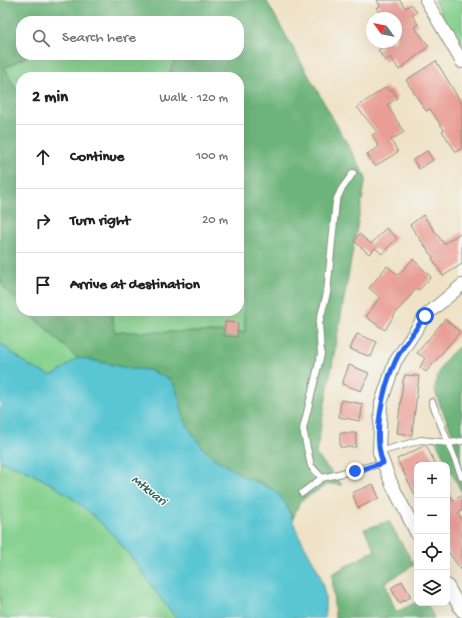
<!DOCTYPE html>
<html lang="en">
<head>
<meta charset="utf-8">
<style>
	body { margin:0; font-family:"Gochi Hand",sans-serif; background:#f6f6f6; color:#202124 }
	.controls { position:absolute; right:12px; bottom:12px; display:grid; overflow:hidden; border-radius:8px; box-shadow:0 4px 16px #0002 }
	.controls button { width:36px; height:36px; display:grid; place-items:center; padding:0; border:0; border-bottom:1px solid #e0e0e0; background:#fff; color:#202124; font:20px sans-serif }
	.compass { position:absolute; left:366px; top:12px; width:36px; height:36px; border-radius:50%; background:#fff; box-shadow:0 4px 16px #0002; rotate:303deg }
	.stop { position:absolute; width:12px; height:12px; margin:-9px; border:3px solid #2563eb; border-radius:50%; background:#fff }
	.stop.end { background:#2563eb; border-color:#fff; box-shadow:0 1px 4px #0008 }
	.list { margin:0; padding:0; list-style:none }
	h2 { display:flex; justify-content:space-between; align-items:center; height:52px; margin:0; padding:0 16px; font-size:17px }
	h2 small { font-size:13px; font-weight:400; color:#757577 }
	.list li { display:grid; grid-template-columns:26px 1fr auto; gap:12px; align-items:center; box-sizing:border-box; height:64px; padding:0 16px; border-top:1px solid #e0e0e0 }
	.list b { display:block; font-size:15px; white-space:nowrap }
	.list em { font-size:13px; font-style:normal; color:#757577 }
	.icon { flex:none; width:22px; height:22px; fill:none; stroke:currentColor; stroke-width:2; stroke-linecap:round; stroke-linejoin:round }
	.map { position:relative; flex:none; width:462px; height:618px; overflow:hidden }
	.search { position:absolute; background:#fff; box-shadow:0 4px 16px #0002; left:16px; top:16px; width:228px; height:44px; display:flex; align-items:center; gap:10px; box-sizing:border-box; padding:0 14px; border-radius:16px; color:#757577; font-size:15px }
	.panel { position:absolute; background:#fff; box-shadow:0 4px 16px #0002; left:16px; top:72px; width:228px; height:244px; border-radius:16px }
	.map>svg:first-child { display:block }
	.green { fill:#87d290; stroke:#538862 }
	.forest { fill:#6db47a; stroke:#467857 }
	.water { fill:#5ac6d3; stroke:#3c8284 }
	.building { fill:#e99d94 }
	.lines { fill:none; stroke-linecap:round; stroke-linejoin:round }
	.lane-casing { stroke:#87907d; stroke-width:8 }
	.street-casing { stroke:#87907d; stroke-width:14 }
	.lane { stroke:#fff; stroke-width:6 }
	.street { stroke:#fff; stroke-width:12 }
	.route { stroke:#2563eb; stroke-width:5 }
	.labels { text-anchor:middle; stroke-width:3; stroke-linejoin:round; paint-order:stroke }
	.water-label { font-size:13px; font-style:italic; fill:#2e5f5c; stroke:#f6f6f2 }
</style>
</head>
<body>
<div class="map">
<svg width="462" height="618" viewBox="0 0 462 618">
	<rect width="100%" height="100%" fill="#f6f6f2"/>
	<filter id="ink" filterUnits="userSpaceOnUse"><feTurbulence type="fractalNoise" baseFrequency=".025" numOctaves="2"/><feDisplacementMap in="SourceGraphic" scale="8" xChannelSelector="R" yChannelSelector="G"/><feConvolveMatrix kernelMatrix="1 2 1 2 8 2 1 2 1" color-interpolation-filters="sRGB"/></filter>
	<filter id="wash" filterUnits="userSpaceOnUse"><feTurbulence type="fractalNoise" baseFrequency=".012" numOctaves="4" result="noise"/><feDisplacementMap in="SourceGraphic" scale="16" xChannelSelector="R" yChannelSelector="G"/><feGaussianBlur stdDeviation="0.9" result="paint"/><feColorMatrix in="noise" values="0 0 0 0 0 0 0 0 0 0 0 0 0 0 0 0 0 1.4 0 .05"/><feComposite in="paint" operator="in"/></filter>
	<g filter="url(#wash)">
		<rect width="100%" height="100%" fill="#efe2c6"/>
		<!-- green -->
		<g class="green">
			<path d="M434,0H462V50Z"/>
			<path d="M30,55H174L176,56L168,77H21V100L5,68Z"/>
			<path d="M239,198L245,332H115L111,311H239Z"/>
			<path d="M0,277L4,288L21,305V311H27L77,358C70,363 64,370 57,374C42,381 13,352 0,343Z"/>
			<path d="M0,461C52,477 99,514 131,557C147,577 159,599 177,618H0Z"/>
		</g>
		<!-- forest -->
		<g class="forest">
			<path d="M0,0H266L357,161L366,178L316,454L342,485L329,484L300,501L293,519L285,502L266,485L243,476L212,457L203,448L191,432L184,419L177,392L173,383L168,379L149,370L131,369L93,360L77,358L27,311H111L115,332H245L239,198V77H168L175,57L174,55H239V21H21V55H30L5,68L21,100V305L4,288L0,277Z"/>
			<path d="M462,345V434L460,435L462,493L434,437L453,435C450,426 435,397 435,389C436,371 448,353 462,345Z"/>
			<path d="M389,521L414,565L385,583L396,612L417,602L427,603L434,618H335L332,574L375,550L364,529Z"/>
		</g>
		<!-- water -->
		<path class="water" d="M0,343L31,367L50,375L56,374L77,358L86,359L131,369L149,370L169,379L173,383L177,392L184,419L191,432L203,448L212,457L243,476L274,490L285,502L298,534L320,574L325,595V618H177C159,599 147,577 131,557C99,514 52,477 0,461Z"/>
		<g id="blocks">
			<!-- building -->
			<g class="building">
				<path d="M377,0H400L405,8L411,4L417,12L412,15L418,24L414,27L429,46L399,70L391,57L385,61L378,50L382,48L379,42H396V18H384L377,8L380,6Z"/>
				<path d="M436,61L462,104V148L456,152L442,131L444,130L430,109L426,111L406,80Z"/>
				<path d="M386,87L389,91L392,89L397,98L387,105L404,132L391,140L398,152L375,166L367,154L379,147L372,135L377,132L357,107Z"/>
				<path d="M427,151L433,160L419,169L413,160Z"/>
				<path d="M423,215L444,244L462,232V264L443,276L432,258L433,257L410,225Z"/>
				<path d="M386,228L397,238L382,254L375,248L369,254L354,241L359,234L371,244Z"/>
				<path d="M413,259L431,277L419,290L417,288L395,314L385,330L366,317L380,297L369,288L387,266L398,275Z"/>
				<path d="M445,319L460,332L426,372L420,367L425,358L417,353Z"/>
				<path d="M225,322L238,323L237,337L224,336Z"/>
				<path d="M357,334L377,342L371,357L350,349Z"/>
				<path d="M349,365L369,373L361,391L342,384Z"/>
				<path d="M405,375L419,376L412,435L397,433L403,381Z"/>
				<path d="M341,400L363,404L360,421L339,417Z"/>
				<rect x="340" y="433" width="16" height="14"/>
				<path d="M426,445L436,465H417V499L397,459Z"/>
				<path d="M373,484L379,498L358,508L352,493Z"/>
				<path d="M447,488L453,501L462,495V510L458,513L462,519V571L447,550Z"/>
				<path d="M402,581L411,597L399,603L391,588Z"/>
			</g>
		</g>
	</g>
	<g filter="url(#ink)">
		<use href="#blocks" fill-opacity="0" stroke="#87907d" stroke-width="1"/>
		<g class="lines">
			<!-- lane casing -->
			<g class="lane-casing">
				<g id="lane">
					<path d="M432,402L462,477"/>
					<path d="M379,452L421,440L449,443L462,441"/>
					<path d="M322,478L311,466L303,429L321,354L319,323L327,293L336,201L341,190L353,173"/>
					<path d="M302,493L322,478L383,463"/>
				</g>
			</g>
			<!-- street casing -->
			<g class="street-casing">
				<g id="street">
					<path d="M426,0L462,62"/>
					<path d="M417,534L392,485L379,452L381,403L395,362L425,316L462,285"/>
					<path d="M447,585L462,611"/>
				</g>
			</g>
			<!-- lane -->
			<use href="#lane" class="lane"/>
			<!-- street -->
			<use href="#street" class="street"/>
		</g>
	</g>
	<g class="lines" filter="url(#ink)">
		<!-- route -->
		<path class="route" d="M355,471L383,463C372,436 383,388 395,362C402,346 415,331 425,316"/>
	</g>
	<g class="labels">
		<!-- water labels -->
		<g class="water-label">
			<text transform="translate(150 489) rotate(38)" y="5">Mtkvari</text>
		</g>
	</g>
</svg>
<div class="controls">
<button>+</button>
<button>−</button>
<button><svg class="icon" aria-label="locate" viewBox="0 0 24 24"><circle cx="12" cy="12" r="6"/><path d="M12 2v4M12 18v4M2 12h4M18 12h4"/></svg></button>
<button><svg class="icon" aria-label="layers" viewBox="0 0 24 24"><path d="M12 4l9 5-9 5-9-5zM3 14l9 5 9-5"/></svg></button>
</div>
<svg class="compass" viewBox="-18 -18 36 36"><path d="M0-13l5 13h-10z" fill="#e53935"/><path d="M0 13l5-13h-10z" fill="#757577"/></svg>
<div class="stop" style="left:425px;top:316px"></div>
<div class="stop end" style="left:355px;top:471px"></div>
<div class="search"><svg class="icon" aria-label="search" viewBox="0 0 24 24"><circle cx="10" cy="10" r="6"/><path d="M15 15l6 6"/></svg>Search here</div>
<section class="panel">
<h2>2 min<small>Walk · 120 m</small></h2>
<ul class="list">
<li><svg class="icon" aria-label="ahead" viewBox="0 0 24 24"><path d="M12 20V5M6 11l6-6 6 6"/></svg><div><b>Continue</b></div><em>100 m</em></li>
<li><svg class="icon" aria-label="right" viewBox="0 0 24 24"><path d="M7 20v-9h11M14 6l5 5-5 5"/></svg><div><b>Turn right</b></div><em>20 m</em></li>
<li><svg class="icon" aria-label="arrive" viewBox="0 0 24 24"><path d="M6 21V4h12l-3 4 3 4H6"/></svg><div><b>Arrive at destination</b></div></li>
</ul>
</section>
</div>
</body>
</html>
